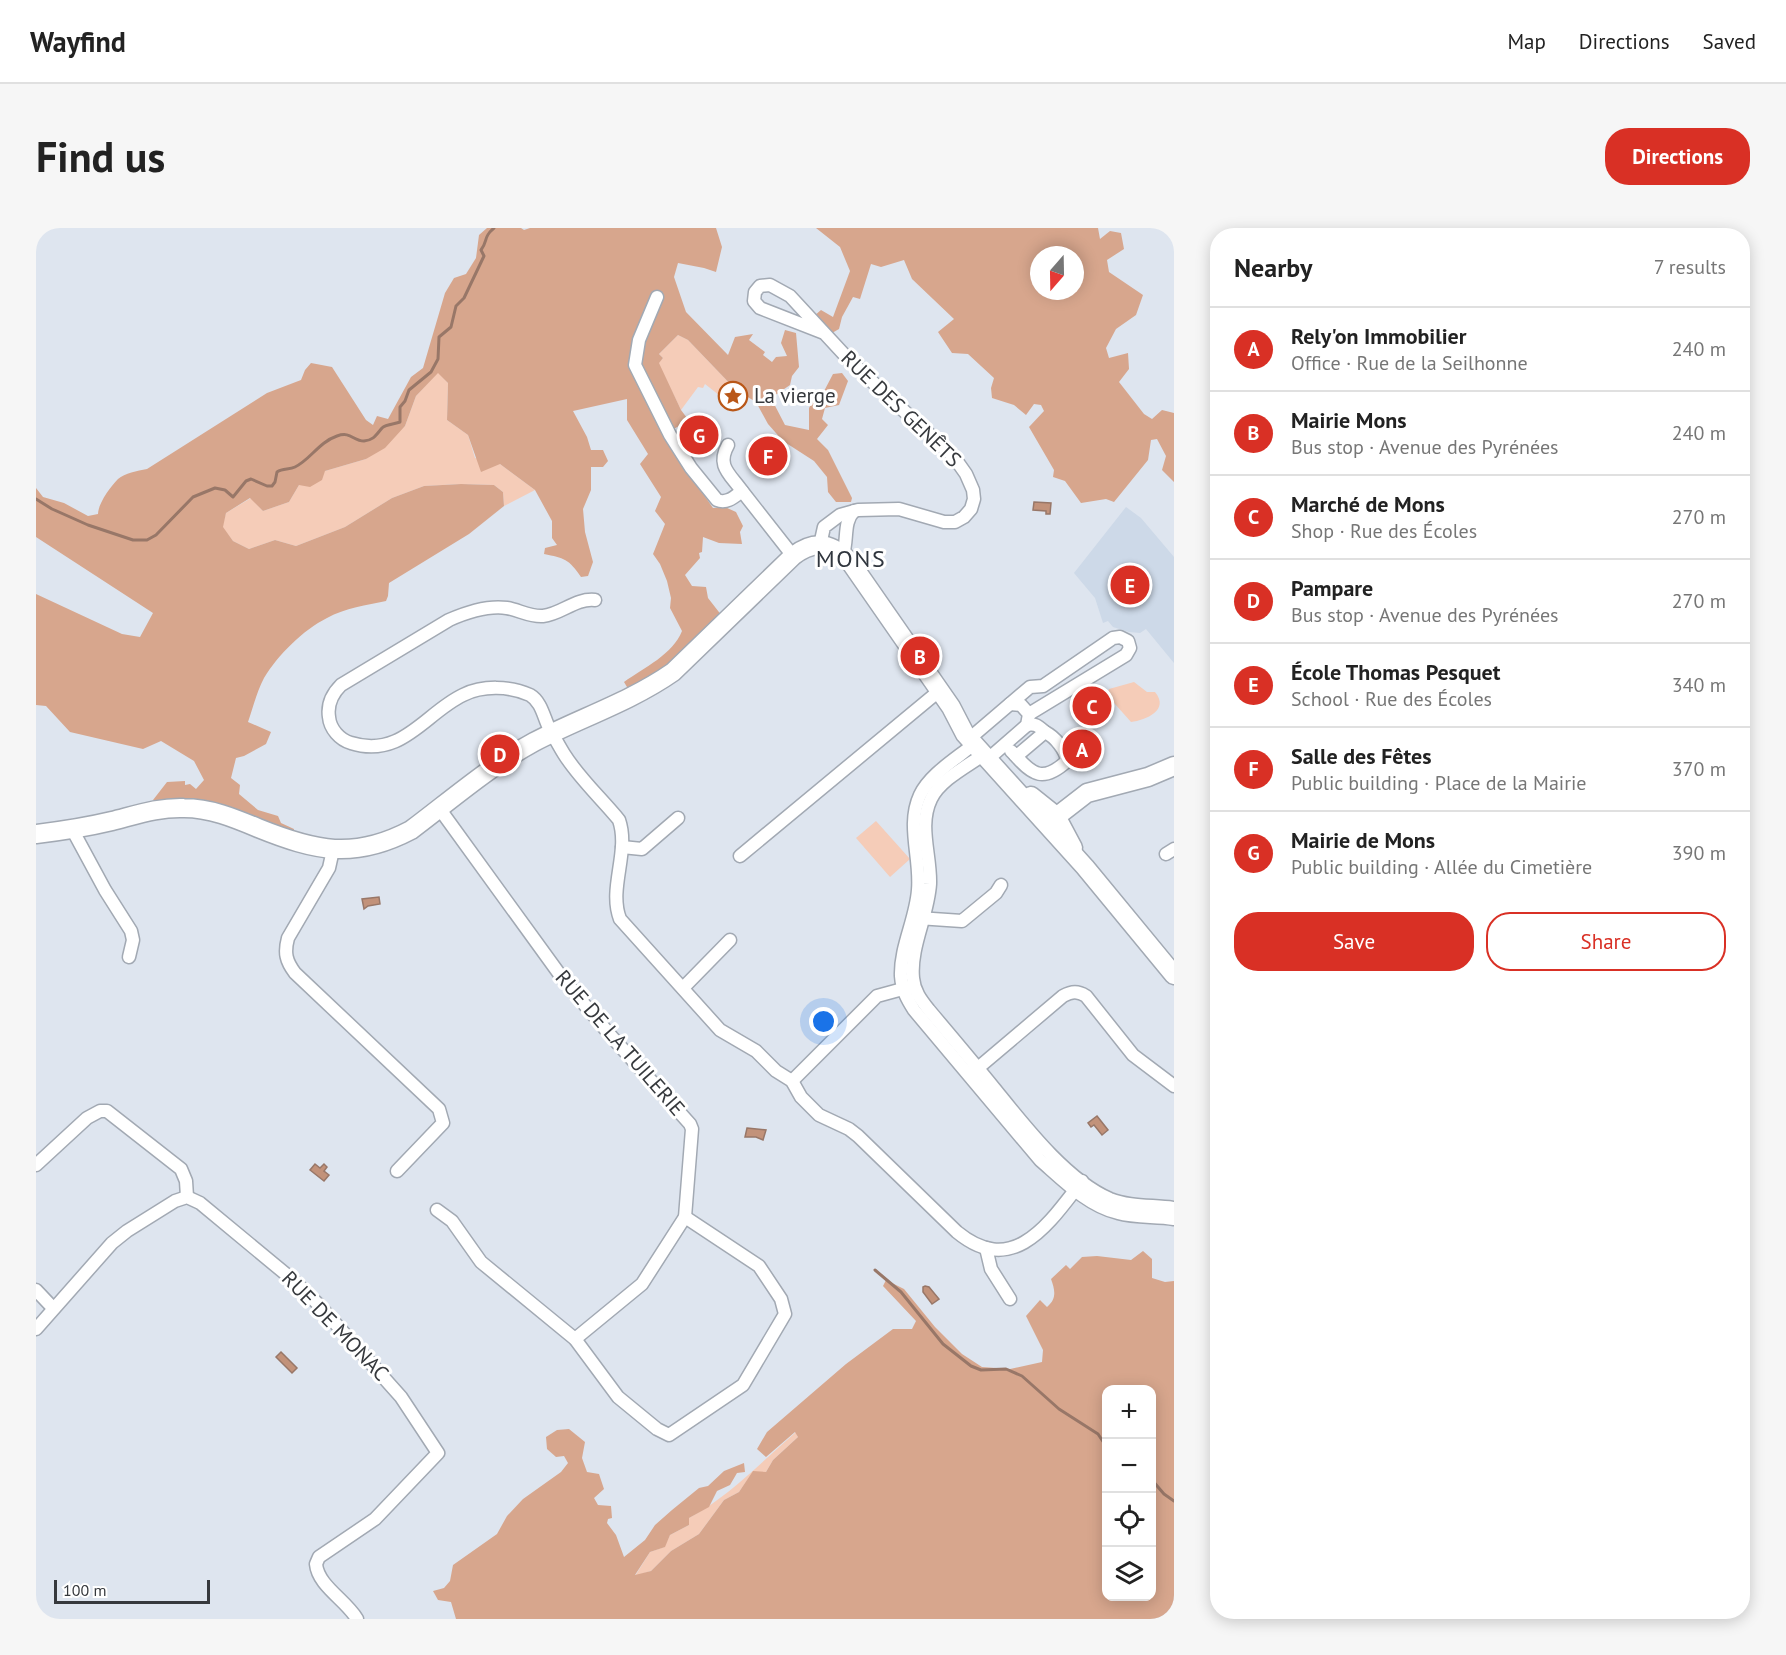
<!DOCTYPE html>
<html lang="en">
<head>
<meta charset="utf-8">
<style>
	body { margin:0; font-family:"PT Sans",sans-serif; background:#f6f6f6; color:#222 }
	.controls { position:absolute; right:18px; bottom:18px; display:grid; overflow:hidden; border-radius:12px; box-shadow:0 3px 15px #0003 }
	.controls button { width:54px; height:54px; display:grid; place-items:center; padding:0; border:0; border-bottom:2px solid #e0e0e0; background:#fff; color:#222; font:30px sans-serif }
	.compass { position:absolute; left:994px; top:18px; width:54px; height:54px; border-radius:50%; background:#fff; box-shadow:0 3px 15px #0003; rotate:200deg }
	.scale { position:absolute; left:18px; bottom:15px; width:156px; box-sizing:border-box; padding-left:6px; border:3px solid #36393d; border-top:0; font-size:16px; line-height:21px; white-space:nowrap; color:#36393d; -webkit-text-stroke:4px #fff; paint-order:stroke }
	.you { position:absolute; left:788px; top:794px; width:21px; height:21px; margin:-15px; border:4px solid #fff; border-radius:50%; background:#1a73e8; box-shadow:0 0 0 9px #1a73e833 }
	.badge { display:grid; place-items:center; width:39px; height:39px; border-radius:50%; background:#d93025; color:#fff; font-size:20px; font-weight:700 }
	.pin { position:absolute; translate:-50% -50%; border:3px solid #fff; box-shadow:0 2px 6px #0006 }
	.list { margin:0; padding:0; list-style:none }
	h2 { display:flex; justify-content:space-between; align-items:center; height:78px; margin:0; padding:0 24px; font-size:26px }
	h2 small { font-size:20px; font-weight:400; color:#767676 }
	.list li { display:grid; grid-template-columns:39px 1fr auto; gap:18px; align-items:center; box-sizing:border-box; height:84px; padding:0 24px; border-top:2px solid #e0e0e0 }
	.list b { display:block; font-size:22px; white-space:nowrap }
	.list p { margin:0; font-size:20px; white-space:nowrap; color:#767676 }
	.list em { font-size:20px; font-style:normal; color:#767676 }
	.actions { display:flex; gap:12px; padding:18px 24px }
	.actions a { flex:1; padding:14px 0; border:2px solid #d93025; border-radius:24px; text-align:center; font-size:21px; color:#d93025 }
	.actions .main { background:#d93025; color:#fff }
	.icon { flex:none; width:33px; height:33px; fill:none; stroke:currentColor; stroke-width:2; stroke-linecap:round; stroke-linejoin:round }
	.map { position:relative; flex:none; width:1138px; height:1391px; overflow:hidden; border-radius:24px }
	header { display:flex; align-items:center; gap:36px; box-sizing:border-box; height:84px; padding:0 30px; background:#fff; border-bottom:2px solid #e0e0e0 }
	header strong { font-size:28px }
	nav { display:flex; gap:33px; margin-inline-start:auto; font-size:21px }
	.intro { display:flex; align-items:center; justify-content:space-between; box-sizing:border-box; height:144px; padding:0 36px }
	h1 { margin:0; font-size:42px }
	.button { padding:15px 27px; border-radius:24px; background:#d93025; color:#fff; font-size:21px; font-weight:700 }
	main { display:flex; gap:36px; padding:0 36px }
	aside { flex:1; background:#fff; border-radius:24px; box-shadow:0 3px 15px #0003 }
	.map>svg:first-child { display:block }
	.built { fill:#cdd9e8 }
	.green { fill:#f5ccb8 }
	.forest { fill:#d7a68d; fill-rule:evenodd }
	.water { fill:#c2927a; stroke:#987768; stroke-width:1.5 }
	.lines { fill:none; stroke-linecap:round; stroke-linejoin:round }
	.stream { stroke:#987768; stroke-width:3 }
	.street-casing { stroke:#a2a9b3; stroke-width:15 }
	.secondary-casing { stroke:#a2a9b3; stroke-width:21 }
	.street { stroke:#fff; stroke-width:12 }
	.secondary { stroke:#fff; stroke-width:18 }
	.labels { text-anchor:middle; stroke-width:6; stroke-linejoin:round; paint-order:stroke }
	.poi-label { font-size:21px; fill:#36393d; stroke:#fff; text-anchor:start }
	.street-label { font-size:21px; fill:#36393d; stroke:#fff }
	.quarter-label { font-size:24px; letter-spacing:1.5px; fill:#30363e; stroke:#fff }
</style>
</head>
<body>
<header>
<strong>Wayfind</strong>
<nav><a>Map</a><a>Directions</a><a>Saved</a></nav>
</header>
<div class="intro"><h1>Find us</h1><a class="button">Directions</a></div>
<main>
<div class="map">
<svg width="1138" height="1391" viewBox="0 0 1138 1391">
	<rect width="100%" height="100%" fill="#dee5ef"/>
	<!-- built -->
	<path class="built" d="M1090,279L1105,290L1138,329V435L1110,401L1104,405L1093,404L1077,399L1072,393L1067,395L1059,370L1038,345Z"/>
	<!-- green -->
	<g class="green">
		<path d="M642,107L652,112L700,162L687,176L685,175L688,171L669,156L667,160L662,159L645,182L622,135L627,130L623,126Z"/>
		<path d="M402,144L412,155L411,192L432,207L439,230L464,236L499,262L468,278L467,264L458,257L425,256L388,258L356,270L309,299L260,318L239,312L213,321L197,313L186,299L190,285L215,270L227,283L253,274L263,257L289,243L330,231L369,198L380,168Z"/>
		<path d="M1098,454L1111,464H1119C1134,482 1110,492 1095,494L1071,467L1073,461Z"/>
		<path d="M840,593L874,631L854,649L820,610Z"/>
		<path d="M760,1204L762,1209L737,1232L730,1244H717L703,1264L688,1272L663,1306L635,1323L615,1343L599,1348L614,1324L628,1319L634,1307L653,1297V1290C694,1268 725,1234 760,1204Z"/>
	</g>
	<!-- forest -->
	<g class="forest">
		<path d="M451,0H485L488,2L494,0H680L686,19L680,44L668,40L642,35L638,49L650,84L692,127L699,109L717,106L713,112L729,124L727,127L736,134L740,129L751,128L745,115L749,102L760,105L763,139L756,148L754,157L735,170L749,197L773,202V180L778,171L786,167L797,146L806,145L812,153L803,177L789,180L786,191L792,197L781,211L792,222L816,270L815,274H800L792,264L791,249L778,233L747,213L732,196L720,174L700,162L652,112L642,107L623,126L627,130L623,135L645,182L651,190L648,195L636,202L657,251L677,280L689,279L700,284L707,298L704,304L706,316L683,315L667,309L666,324L663,325L664,330L649,347L656,358L670,359L672,370L686,388L648,426L594,464L588,454C608,440 637,426 646,403L634,380L635,370L631,353L624,336L617,326L629,296L619,283L625,269L604,236L612,226L591,192V171L537,183L551,209L555,222H567L572,233L567,239H555V262L547,281L549,304L557,334L552,348L545,349C533,331 528,330 508,326L509,320L521,317L516,310V293L499,262L464,236L445,244L432,207L411,192L412,155L402,145L380,168L369,198L349,220L330,231L289,243L286,252L274,259L263,257L253,274L227,283L214,270L190,285L187,299L197,313L213,321L239,312L260,318L309,299L356,270L388,258L425,256L458,257L467,264L468,278L433,306L353,355L352,368L350,373C331,377 309,380 291,390C267,402 242,427 228,450C221,463 217,480 212,494L235,504L230,516L208,528L200,530L195,550L204,557L203,566L222,582L242,588L245,595L258,601V608L124,577L117,572L131,554L149,553V557L154,556L160,561L168,552L158,533L125,513L107,521L34,504L10,478L0,477V366L86,406L104,409L117,385L0,309V260L7,269L28,275L52,288L62,286C62,276 74,259 82,251C89,245 101,243 111,241L231,165L265,152L269,142L275,135L296,139L330,192L337,197L341,188L352,191L375,149L387,140L409,65L418,50L430,46L440,30L443,7Z"/>
		<path d="M780,0H1062L1064,11L1074,3L1085,5L1088,21L1071,32L1073,44L1107,67L1100,87L1080,101L1070,120L1073,130L1092,125L1093,141L1083,154L1108,186L1116,191L1126,182L1138,185V254L1126,242L1130,228L1121,211L1115,212L1112,232L1078,274L1070,271L1045,275L1029,253L1017,249L1018,242L993,199L1008,183L1005,177L998,176L990,187L978,177L956,170L955,160L958,150L932,126L916,125L902,104L918,91L876,51L868,32L845,39L835,36L824,71L817,69L806,89L803,101L796,105L778,88L785,82L797,89L814,43L804,19ZM1003,27H1039V63H1003Z"/>
		<path d="M1107,1023L1116,1031V1050L1129,1054L1138,1053V1391H420L415,1374L402,1372L397,1363L408,1360L414,1353L417,1337L461,1306L471,1288L487,1271L525,1244L532,1235L528,1228L520,1229L511,1221L510,1209L521,1202L533,1201L549,1214L546,1230L551,1244L563,1246L568,1261L558,1270L562,1277L575,1278L576,1290L572,1291L571,1295L580,1307L588,1329L609,1312L619,1297L636,1282L663,1260L672,1258L688,1243L708,1235L709,1244L701,1245L694,1257L681,1263L673,1279L653,1290V1297L634,1307L629,1319L614,1324L599,1347L615,1343L635,1323L663,1306L688,1272L703,1264L717,1243L730,1244L737,1232L762,1209L759,1204L730,1229L721,1221L731,1204L810,1136L857,1101H876L880,1093L847,1058L850,1052L868,1061L899,1099L926,1126L946,1139L974,1141L1006,1134L1007,1122L990,1088L1004,1072L1011,1079C1021,1071 1019,1062 1015,1051L1030,1037L1034,1041L1046,1029L1061,1028L1095,1032ZM1070,1162H1116V1368H1070Z"/>
	</g>
	<!-- water -->
	<g class="water">
		<path d="M998,274L1015,275L1014,286H1010V283L997,282Z"/>
		<path d="M343,669L344,676L332,678L328,681L326,671Z"/>
		<path d="M1061,888L1072,902L1066,907L1058,897L1055,899L1052,895Z"/>
		<path d="M711,900L730,902L727,912L720,909H709Z"/>
		<path d="M279,936L284,940L288,936L291,939L288,943L293,947L288,953L274,942Z"/>
		<path d="M889,1058L893,1059L903,1071L896,1076L887,1064V1059Z"/>
		<path d="M245,1124L261,1140L256,1145L240,1129Z"/>
	</g>
	<g class="lines">
		<!-- stream -->
		<g class="stream">
			<path d="M0,271L16,281L52,297L97,312H111L120,307L157,269L179,260L189,262L197,269L210,253L215,251L231,258H236L239,254L241,244C247,240 253,242 259,239C274,232 283,214 301,208C315,203 317,213 328,213C338,212 340,207 346,200C350,196 359,196 364,194V179L369,173L373,162L395,144L402,131L403,109L415,99L420,78L428,70L448,28L445,22C452,13 447,9 458,0"/>
			<path d="M839,1042L865,1064L907,1116L935,1138L945,1142L970,1141L986,1148L1023,1181L1062,1206L1068,1215L1070,1216"/>
			<path d="M1116,1252L1128,1266L1138,1273"/>
		</g>
		<!-- street casing -->
		<g class="street-casing">
			<g id="street">
				<path d="M621,69L603,112L599,137L634,207L655,240L681,272C691,276 698,269 706,263L757,328"/>
				<path d="M692,217C680,238 694,246 706,263"/>
				<path d="M784,317L788,299L804,287L822,282L863,281L908,294H919L928,289L935,281L938,271L937,262L930,246L918,229L816,135L754,68L734,57L724,58L719,64L718,73L724,80L788,105"/>
				<path d="M807,326C812,312 807,294 818,283"/>
				<path d="M559,372C539,370 526,386 507,388C494,389 483,382 471,380C451,377 431,384 413,392L305,457C296,466 291,476 293,489C294,501 304,512 315,515C366,531 389,485 427,467C447,457 474,458 494,467C506,474 508,491 514,502C519,510 523,518 528,526C543,550 565,570 583,592C594,624 572,660 584,691L684,802L720,823L740,843L756,853L765,869L783,887L813,901L822,908L921,1004C978,1051 1014,994 1046,953"/>
				<path d="M933,511L994,459L1007,458L1077,410L1084,409L1092,413L1094,420L1090,427L993,486"/>
				<path d="M938,516C920,531 894,546 884,567C870,597 885,630 882,662C880,691 864,719 865,748C866,762 871,771 878,782L1004,932C1027,952 1052,978 1082,985C1100,990 1119,988 1138,991"/>
				<path d="M975,523L979,527L983,526L1009,504C1002,498 999,495 991,497"/>
				<path d="M947,527C930,539 904,552 895,571C882,598 895,627 894,656C892,688 874,719 877,750C878,763 885,772 893,782C915,808 937,834 958,860C988,897 1030,952 1074,971C1094,979 1117,977 1138,980"/>
				<path d="M979,527C997,548 1008,554 1031,533C1030,522 1019,509 1009,504"/>
				<path d="M951,532L991,497L993,486L985,477L974,476"/>
				<path d="M403,580L527,751L575,808L654,896L656,901L649,989L606,1056L539,1111"/>
				<path d="M36,601L69,662L95,703L97,712L93,729"/>
				<path d="M586,619L606,621L642,590"/>
				<path d="M297,622L293,640L252,710C248,725 250,733 259,745L403,881L407,895L361,943"/>
				<path d="M1130,626L1138,621"/>
				<path d="M704,628L903,463"/>
				<path d="M882,690L926,693L960,665L965,657"/>
				<path d="M647,760L694,712"/>
				<path d="M936,845L1027,768C1036,763 1042,763 1050,768L1097,827L1138,858"/>
				<path d="M756,853L841,768L874,759"/>
				<path d="M0,937L51,890L64,883H71L145,941L150,953L151,969"/>
				<path d="M401,982L416,993L445,1034L539,1111L582,1169L621,1201L633,1207L707,1157L749,1086L745,1071L723,1038L649,989"/>
				<path d="M950,1020L955,1041L974,1071"/>
				<path d="M0,1062L17,1080"/>
				<path d="M0,1101L76,1015L91,1003L139,973L151,969L164,975L257,1052L282,1076L365,1169L402,1225L339,1291L283,1329L280,1336C282,1358 310,1372 321,1391"/>
			</g>
		</g>
		<!-- secondary casing -->
		<g class="secondary-casing">
			<g id="secondary">
				<path d="M995,568L1020,588L1037,620"/>
				<path d="M1011,596L1051,565L1112,549L1138,538"/>
				<path d="M0,606C25,603 51,599 76,593C100,587 123,579 148,580C174,580 198,590 222,600C279,623 318,632 375,602C415,572 454,538 498,514C544,490 594,474 637,444L757,328C779,311 797,315 815,335L915,479L929,506L1049,639L1138,747"/>
			</g>
		</g>
		<!-- street -->
		<use href="#street" class="street"/>
		<!-- secondary -->
		<use href="#secondary" class="secondary"/>
	</g>
	<!-- icons -->
	<defs>
		<g id="sight-ring" transform="scale(1.5)"><circle r="9.5" fill="#fff" stroke="#b95718" stroke-width="1.5"/><path d="M0-6L1.8-2.2L6-1.7L2.9 1.2L3.7 5.4L0 3.3L-3.7 5.4L-2.9 1.2L-6-1.7L-1.8-2.2Z" fill="#b95718"/></g>
	</defs>
	<g fill-rule="evenodd">
		<use href="#sight-ring" x="697" y="168"/>
	</g>
	<g class="labels">
		<!-- poi labels -->
		<g class="poi-label">
			<text x="718" y="175">La vierge</text>
		</g>
		<!-- street labels -->
		<g class="street-label">
			<text transform="translate(865 181) rotate(44)" y="7">RUE DES GENÊTS</text>
			<text transform="translate(584 815) rotate(49)" y="7">RUE DE LA TUILERIE</text>
			<text transform="translate(299 1098) rotate(46)" y="7">RUE DE MONAC</text>
		</g>
		<!-- quarter labels -->
		<g class="quarter-label">
			<text x="815" y="339">MONS</text>
		</g>
	</g>
</svg>
<div class="controls">
<button>+</button>
<button>−</button>
<button><svg class="icon" aria-label="locate" viewBox="0 0 24 24"><circle cx="12" cy="12" r="6"/><path d="M12 2v4M12 18v4M2 12h4M18 12h4"/></svg></button>
<button><svg class="icon" aria-label="layers" viewBox="0 0 24 24"><path d="M12 4l9 5-9 5-9-5zM3 14l9 5 9-5"/></svg></button>
</div>
<svg class="compass" viewBox="-18 -18 36 36"><path d="M0-13l5 13h-10z" fill="#e53935"/><path d="M0 13l5-13h-10z" fill="#767676"/></svg>
<div class="scale">100 m</div>
<div class="you"></div>
<div class="pin badge" style="left:1046px;top:521px">A</div>
<div class="pin badge" style="left:884px;top:428px">B</div>
<div class="pin badge" style="left:1056px;top:478px">C</div>
<div class="pin badge" style="left:464px;top:526px">D</div>
<div class="pin badge" style="left:1094px;top:357px">E</div>
<div class="pin badge" style="left:732px;top:228px">F</div>
<div class="pin badge" style="left:663px;top:207px">G</div>
</div>
<aside>
<h2>Nearby<small>7 results</small></h2>
<ul class="list">
<li><span class="badge">A</span><div><b>Rely'on Immobilier</b><p>Office · Rue de la Seilhonne</p></div><em>240 m</em></li>
<li><span class="badge">B</span><div><b>Mairie Mons</b><p>Bus stop · Avenue des Pyrénées</p></div><em>240 m</em></li>
<li><span class="badge">C</span><div><b>Marché de Mons</b><p>Shop · Rue des Écoles</p></div><em>270 m</em></li>
<li><span class="badge">D</span><div><b>Pampare</b><p>Bus stop · Avenue des Pyrénées</p></div><em>270 m</em></li>
<li><span class="badge">E</span><div><b>École Thomas Pesquet</b><p>School · Rue des Écoles</p></div><em>340 m</em></li>
<li><span class="badge">F</span><div><b>Salle des Fêtes</b><p>Public building · Place de la Mairie</p></div><em>370 m</em></li>
<li><span class="badge">G</span><div><b>Mairie de Mons</b><p>Public building · Allée du Cimetière</p></div><em>390 m</em></li>
</ul>
<div class="actions"><a class="main">Save</a><a>Share</a></div>
</aside>
</main>
</body>
</html>
